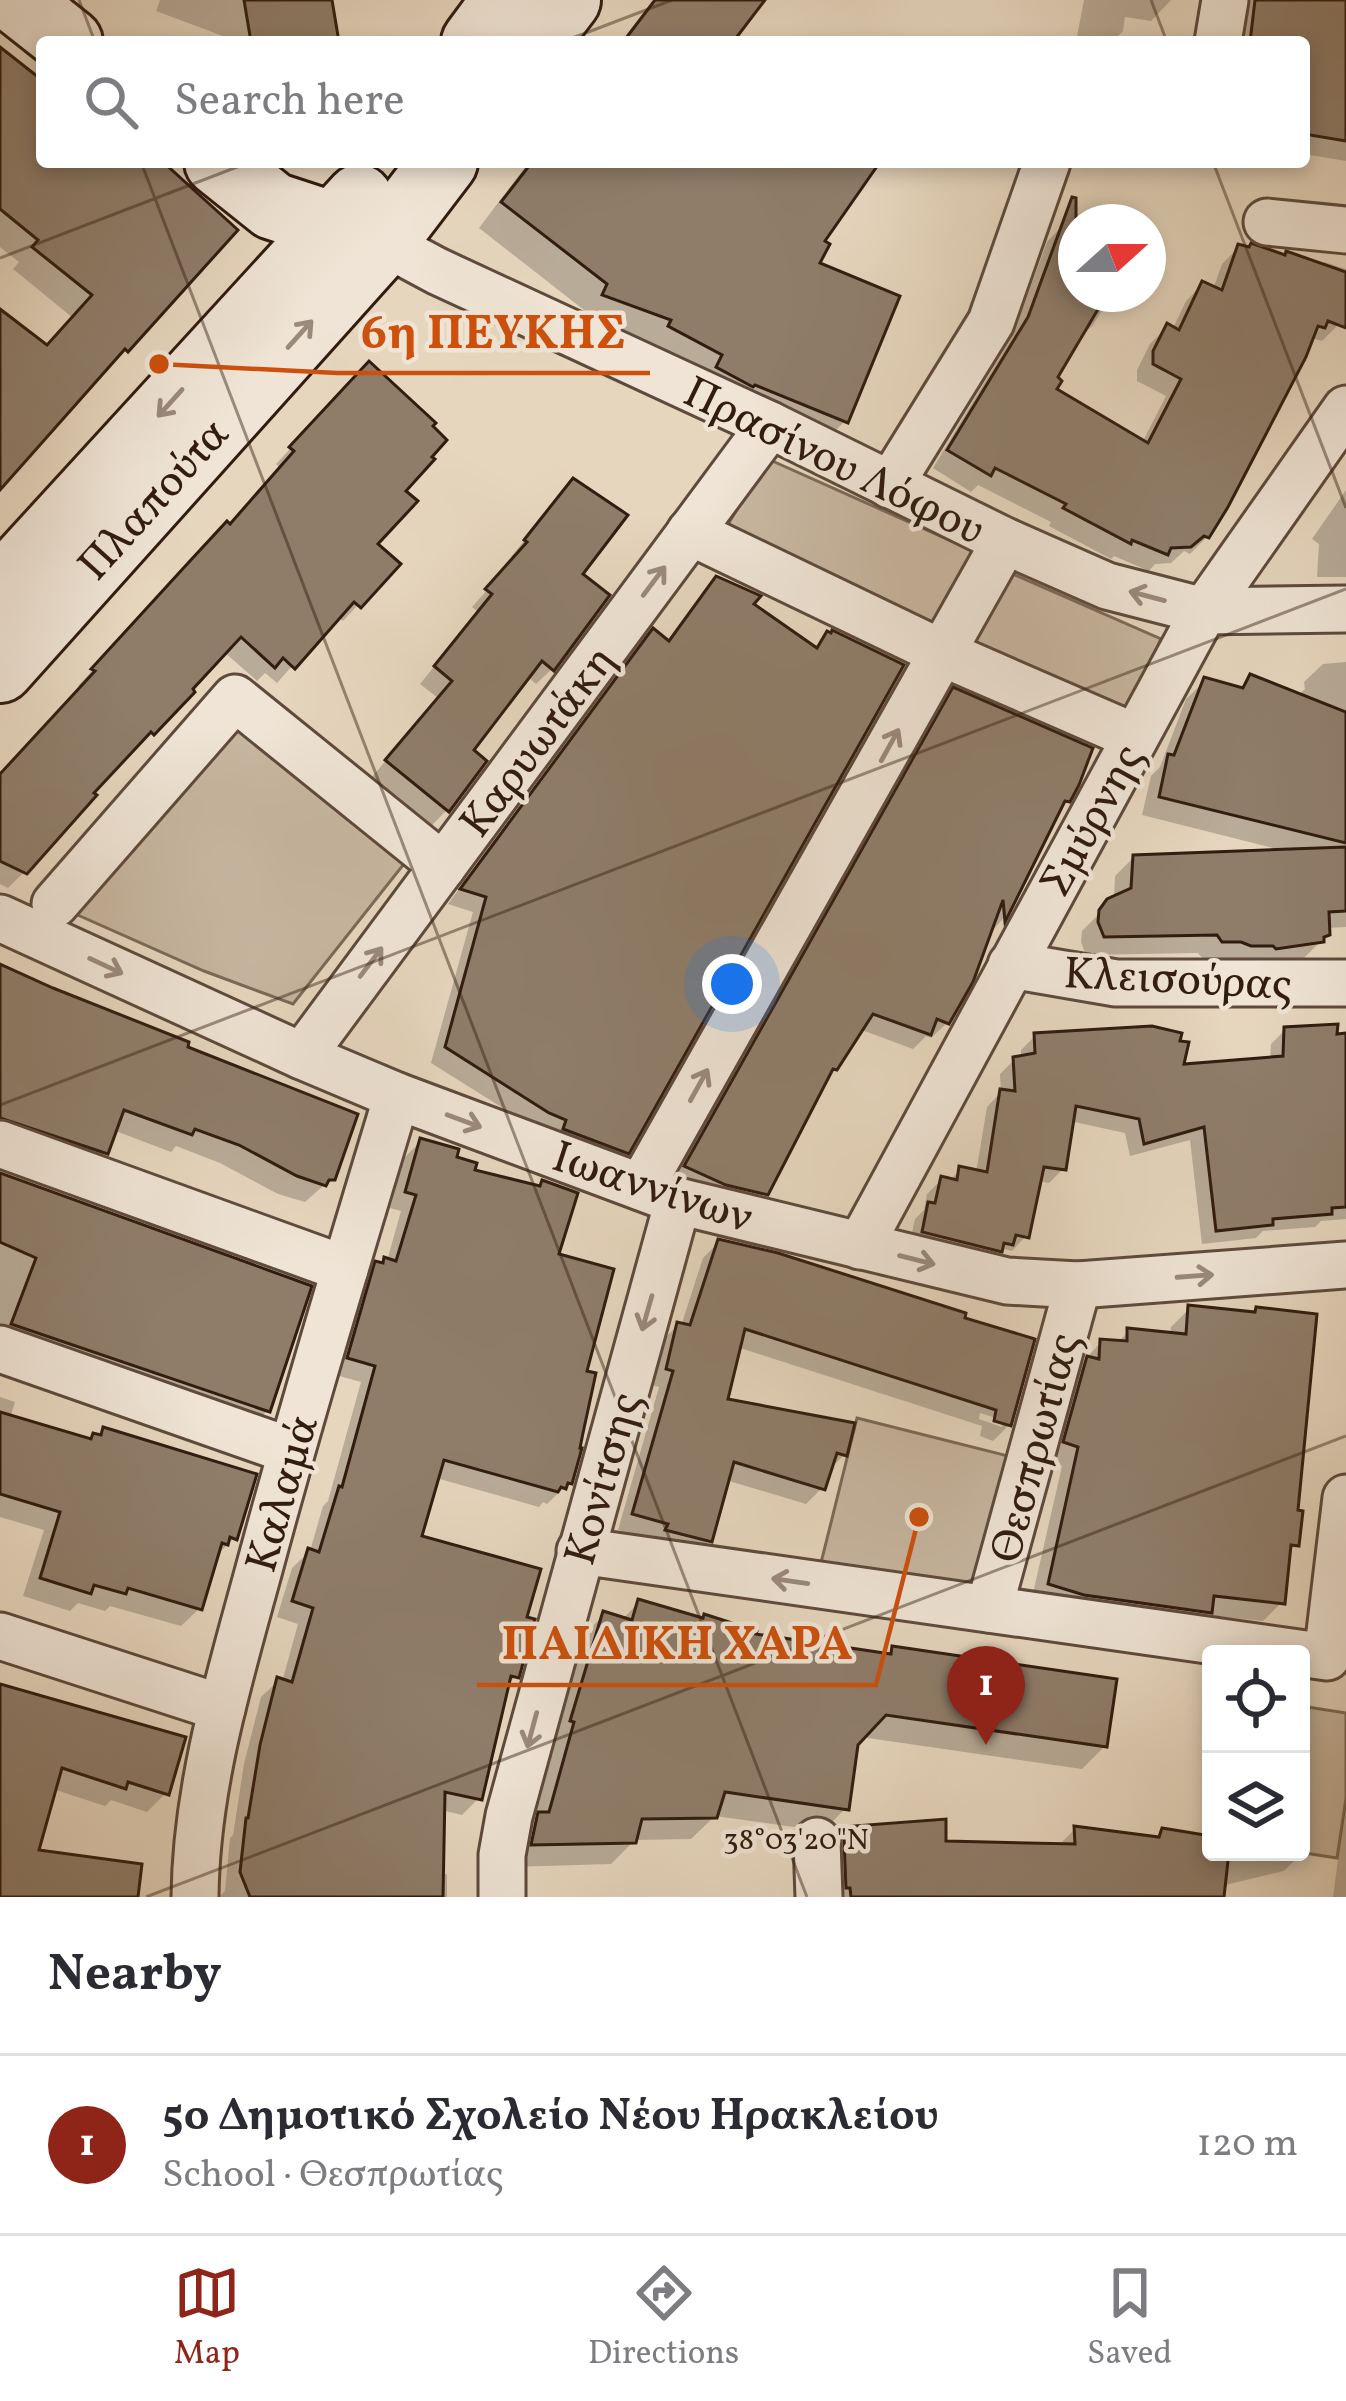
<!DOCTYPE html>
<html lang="en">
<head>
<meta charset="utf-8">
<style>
	body { margin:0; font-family:Vollkorn,serif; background:#f7f7f7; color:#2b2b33 }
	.controls { position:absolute; right:36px; bottom:36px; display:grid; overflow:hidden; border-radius:12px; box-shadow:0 6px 18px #0003 }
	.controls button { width:108px; height:108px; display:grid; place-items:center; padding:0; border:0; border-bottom:3px solid #e1e1e2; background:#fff; color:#2b2b33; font:60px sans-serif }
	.compass { position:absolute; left:1058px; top:204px; width:108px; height:108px; border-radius:50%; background:#fff; box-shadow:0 6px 18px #0003; rotate:69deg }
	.you { position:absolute; left:732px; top:984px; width:42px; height:42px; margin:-30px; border:9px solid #fff; border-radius:50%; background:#1a73e8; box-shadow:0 0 0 18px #1a73e833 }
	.badge { display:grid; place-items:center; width:78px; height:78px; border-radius:50%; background:#8f2418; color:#fff; font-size:39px; font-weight:700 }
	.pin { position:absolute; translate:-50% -99px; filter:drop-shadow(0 3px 6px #0008) }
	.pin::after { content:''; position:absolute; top:63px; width:42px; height:36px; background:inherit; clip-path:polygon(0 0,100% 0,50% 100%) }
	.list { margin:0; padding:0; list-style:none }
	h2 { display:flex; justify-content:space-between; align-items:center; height:156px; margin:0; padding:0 48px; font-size:51px }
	h2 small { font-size:39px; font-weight:400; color:#7c7c81 }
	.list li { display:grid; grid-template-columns:78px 1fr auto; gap:36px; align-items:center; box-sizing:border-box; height:180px; padding:0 48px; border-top:3px solid #e1e1e2 }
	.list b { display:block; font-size:45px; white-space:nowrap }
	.list p { margin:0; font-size:39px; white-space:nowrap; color:#7c7c81 }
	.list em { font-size:39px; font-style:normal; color:#7c7c81 }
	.icon { flex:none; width:66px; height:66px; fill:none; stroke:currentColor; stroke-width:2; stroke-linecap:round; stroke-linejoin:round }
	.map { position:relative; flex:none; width:1346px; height:1897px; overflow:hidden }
	.search { position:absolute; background:#fff; box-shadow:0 6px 18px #0003; left:36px; right:36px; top:36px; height:132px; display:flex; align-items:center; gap:30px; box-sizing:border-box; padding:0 42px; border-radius:12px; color:#7c7c81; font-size:45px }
	.sheet { height:336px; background:#fff }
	nav { display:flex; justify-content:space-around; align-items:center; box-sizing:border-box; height:168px; border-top:3px solid #e1e1e2; background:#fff; font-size:33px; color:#7c7c81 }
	nav a { display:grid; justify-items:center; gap:6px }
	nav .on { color:#8f2418 }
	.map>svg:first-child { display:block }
	.green { fill:#c7b6a0; stroke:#7c6958; stroke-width:3 }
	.shadow { fill:#0003; fill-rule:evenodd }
	.building { fill:#8f7d6a; stroke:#311c10; stroke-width:3 }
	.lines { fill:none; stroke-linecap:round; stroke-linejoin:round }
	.street-casing { stroke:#5e4a3c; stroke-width:51 }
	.secondary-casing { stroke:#311c10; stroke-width:72 }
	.street { stroke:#efe4d5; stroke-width:45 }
	.secondary { stroke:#efe4d5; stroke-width:66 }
	.oneway { stroke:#9a8a7c }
	.ticks { fill:none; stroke:#311c10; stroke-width:3; stroke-opacity:0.45 }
	.labels { text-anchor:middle; stroke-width:9; stroke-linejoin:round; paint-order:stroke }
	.street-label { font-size:45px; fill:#311c10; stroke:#efe4d5 }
	.ticks-label { font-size:30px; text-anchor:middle; fill:#311c10; stroke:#efe4d5; stroke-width:9; stroke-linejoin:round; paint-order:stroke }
	.leader { fill:none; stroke:#cd500d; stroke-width:4.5 }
	.callout-dot { fill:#cd500d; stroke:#efe4d5; stroke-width:4.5 }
	.callout-label { font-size:48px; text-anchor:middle; font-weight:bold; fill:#cd500d; stroke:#efe4d5; stroke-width:9; stroke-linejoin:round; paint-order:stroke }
</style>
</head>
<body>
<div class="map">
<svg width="1346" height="1897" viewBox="0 0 1346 1897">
	<rect width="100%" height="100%" fill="#e6d6be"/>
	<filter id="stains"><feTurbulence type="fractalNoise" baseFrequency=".00167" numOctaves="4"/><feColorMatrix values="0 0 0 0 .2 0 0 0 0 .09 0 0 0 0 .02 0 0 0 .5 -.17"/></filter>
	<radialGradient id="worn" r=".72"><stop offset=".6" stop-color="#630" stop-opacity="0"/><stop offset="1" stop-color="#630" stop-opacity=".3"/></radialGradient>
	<!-- green -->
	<g class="green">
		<path d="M768,459L978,553L936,633L722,534Z"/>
		<path d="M1006,571L1161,639L1125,719L966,646Z"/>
		<path d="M236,714L411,855L293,1004L204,971L71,912Z"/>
		<path d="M857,1418L1020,1459L984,1597L818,1575Z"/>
		<path d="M1301,1706L1346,1713V1798L1337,1858L1298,1852H1301Z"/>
	</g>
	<!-- shadow -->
	<g class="shadow">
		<path d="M160,0H329L336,42H224L223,36L156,11Z"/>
		<path d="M653,0H756L729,42H621Z"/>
		<path d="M1084,0H1171L1151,21L1125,17L1123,31L1112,42H1076Z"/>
		<path d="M1236,0H1346V161L1304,154V42H1236Z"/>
		<path d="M0,55L42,84V162H147L234,230L0,489V331L46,348L73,318L13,269L19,262L0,247Z"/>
		<path d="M529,162H870L821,242L816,264L845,421L820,446L579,320L584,310L479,228Z"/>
		<path d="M1064,224L1076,229V294H1112L1093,325L1074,344L1054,378L1053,390L1142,443L1166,396L1137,381V370L1150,344L1167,327L1172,330L1186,301L1203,284L1213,289L1222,264L1239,247L1320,266L1324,262L1346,269V303L1339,324L1322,341L1312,338L1207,537L1190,554L1184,551L1171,563L1155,564L1149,571L1114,556L1111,559L1049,526L1051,522L978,485L971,492L933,468L1012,337L1047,242Z"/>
		<path d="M353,381L402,491L374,544L396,564L343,621L337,616L277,683L265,673L257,681L223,651L191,692L136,749L133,747L24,872L8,888L0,884V778L81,689L78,686L211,541L229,527L281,469L276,464Z"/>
		<path d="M1346,490V577H1317L1319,544L1312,539Z"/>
		<path d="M558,498L579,574L552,669L536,684L527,676L470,750L447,810L431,826L372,777L438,698L420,684L478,612L472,607L514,560L511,557Z"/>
		<path d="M716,580L813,649L828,635L626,1152L611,1167L533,1127L431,1063L473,912L448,904L638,647L653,632L666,643L701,595Z"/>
		<path d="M1346,662V927L1326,928L1321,941L1302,960L1257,966L1203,959L1198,953L1086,955L1081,942L1082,931L1114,899L1115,876L1134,857L1281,850L1142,815L1151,776L1160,767L1186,699L1205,681L1238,690L1250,678L1297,696L1305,689L1304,682L1323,664Z"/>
		<path d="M954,691L1067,800L1057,811L1002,920L987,936L947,1023L931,1038L926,1036L913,1049L859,1029L826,1076L765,1193L749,1209L671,1181L939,707Z"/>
		<path d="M0,968L184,1049L332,1178L305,1202L278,1194L220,1163L176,1146L171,1152L113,1130L105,1153L87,1171L0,1140Z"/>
		<path d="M1285,1030L1346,1036V1219L1321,1221L1315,1227L1263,1231L1256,1238L1202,1244L1190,1140L1130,1156L1125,1133L1070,1121L1063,1169L1049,1183L1038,1181L1026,1236L1012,1251L1005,1249L996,1257L909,1246L915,1219L924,1210L927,1194L942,1179L949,1181L960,1170L976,1173L987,1107L1001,1092L1000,1074L1014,1060L1021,1058V1050L1035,1036L1180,1067L1270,1060L1271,1044Z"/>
		<path d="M421,1141L471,1172L537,1188L542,1183L556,1256L583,1373L570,1482L547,1504L543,1502L539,1507L436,1478L418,1538L523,1619L516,1676L505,1687L479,1798L462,1815L441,1810L440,1874H447V1897H219L225,1891L230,1838L233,1835L244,1764L261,1697L278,1681L282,1682L298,1624L277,1617L292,1568L310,1551L323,1506L328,1501L361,1382L332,1374L360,1281L376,1265L380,1266L387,1261L401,1211L390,1208L404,1158Z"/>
		<path d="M0,1176L268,1410L249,1429L0,1344Z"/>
		<path d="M719,1242L962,1315L1009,1425L993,1441L980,1436L982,1426L737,1347L725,1401L845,1454L828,1471L822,1488L806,1504L726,1480L709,1541L693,1557L654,1540L618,1530L659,1387L652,1385L662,1341L678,1325L681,1326L703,1258ZM980,1413L1002,1420V1427L979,1419Z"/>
		<path d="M1190,1308L1295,1512L1296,1544L1287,1553L1282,1602L1263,1621L1206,1615L1190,1631L1031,1602L1062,1466L1046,1461L1069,1378L1101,1342L1117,1343L1128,1332L1170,1335L1171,1327Z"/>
		<path d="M0,1397L15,1402L10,1418L88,1441L104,1431L234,1538L214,1558L200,1608L181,1626L110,1606L105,1611L78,1603L70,1611L23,1596L44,1530L0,1517Z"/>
		<path d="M639,1602L752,1637L886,1656L893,1650L1105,1746L1082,1769L861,1737L855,1744L846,1808L823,1831L715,1816L691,1839L635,1840L611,1864L511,1867L516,1838L531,1824L553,1744L549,1743L581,1637L604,1615L622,1620Z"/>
		<path d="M0,1686L166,1793L147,1812L111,1800L105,1806L53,1789L35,1853L135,1897H0Z"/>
		<path d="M1346,1800V1897H1333Z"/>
		<path d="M1075,1829L1155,1839L1163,1831L1211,1839V1852H1281L1300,1855L1284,1871L1196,1892L1212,1897H828L823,1849L842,1830L943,1844L1058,1846Z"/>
	</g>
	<!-- building -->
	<g class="building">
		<path d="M244,0H332L339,42H251Z"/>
		<path d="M655,0H765L733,42H623Z"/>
		<path d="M1255,0H1346V141L1304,134V42H1250Z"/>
		<path d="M0,47L42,80V162H163L238,230L128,352L125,349L0,490V309L47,345L92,295L32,247L38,240L0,209Z"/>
		<path d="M532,162H880L825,241L830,244L820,263L900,296L848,423L755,385L753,387L716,367L722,355L668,326L671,320L602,295L607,284L501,202Z"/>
		<path d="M1072,197L1076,198V294H1107L1058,377L1062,381L1057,389L1148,443L1181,379L1153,364V351L1167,323L1179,330L1202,281L1222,290L1238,244L1249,247L1251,243L1285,255L1286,251L1346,272V328L1328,321L1325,328L1318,326L1306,357L1228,507L1209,538L1204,536L1191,547L1171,548L1168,555L1132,540L1131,544L1063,508L1066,504L995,468L991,476L947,450L1028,317Z"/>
		<path d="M369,361L436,423L433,426L447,440L432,457L435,459L406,491L418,501L378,544L401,564L361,608L354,602L295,669L283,658L275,668L241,637L193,689L195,692L154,735L151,732L94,793L97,795L27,874L0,861V774L95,671L91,669L189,562L227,521L230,524L294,451L289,447Z"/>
		<path d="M573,478L628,515L583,574L610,595L554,671L542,661L474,750L487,761L449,812L385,760L452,681L434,666L492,594L485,589L527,542L524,540Z"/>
		<path d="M716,576L761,596L754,604L817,648L827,631L831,633L832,630L904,665L629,1154L563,1129L566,1120L549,1113L445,1047L486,897L460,889L653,628L669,641Z"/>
		<path d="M1250,674L1346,712V843L1159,797L1168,754L1174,755L1204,677L1243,688Z"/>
		<path d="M953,687L1093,748L1079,785L1070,802L1065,801L1005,922L1003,900L973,982L949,1024L937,1019L931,1035L873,1014L837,1070L833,1069L768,1195L726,1185L684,1166Z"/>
		<path d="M1346,847V911L1329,912L1330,935L1324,937V942L1276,949L1273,946H1251L1241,942H1222L1217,935L1104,937L1098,922L1099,910L1107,899L1131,888L1133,855Z"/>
		<path d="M0,964L53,988L189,1042L188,1047L358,1114L335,1180H329L326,1186L297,1176L239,1145L195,1129L192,1135L124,1110L108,1154L0,1118Z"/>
		<path d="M1338,1024L1337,1034L1346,1033V1207L1332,1208V1214L1273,1219V1225L1216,1231L1204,1127L1144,1144L1139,1119L1076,1106L1066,1170L1044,1167L1029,1238L1016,1235L1013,1245L1004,1243L1002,1252L922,1232L928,1202L935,1203L941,1176L957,1180L959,1166L987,1172L1000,1089L1015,1091L1013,1057L1035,1053L1034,1033L1152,1026L1182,1033L1180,1041L1189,1042L1184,1064L1283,1056L1284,1027Z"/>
		<path d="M420,1138L459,1149L457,1157L477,1163L475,1170L540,1186L542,1180L578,1193L559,1254L614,1269L587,1371L596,1373L583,1433L580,1448H582L572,1484L568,1483L566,1489L561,1487L558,1492L444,1460L422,1536L541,1569L527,1617L535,1619L519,1678L511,1676L482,1800L445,1792L443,1897H250L240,1872L246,1818H248L260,1745L277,1677L292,1682L313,1608L292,1601L308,1548L319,1552L339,1486L342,1487L375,1366L347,1358L375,1261L383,1263L384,1257L396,1261L416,1195L405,1192Z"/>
		<path d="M0,1173L312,1286L270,1412L11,1324L36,1258L0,1242Z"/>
		<path d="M718,1239L778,1253L966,1313L965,1318L1035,1339L1011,1426L994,1421L996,1410L745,1329L728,1399L855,1423L847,1456L837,1453L825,1490L734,1462L712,1542L665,1530L668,1524L632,1514L673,1371L666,1369L677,1322L690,1325Z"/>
		<path d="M1188,1305L1255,1312L1256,1307L1317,1314L1298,1510L1303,1511L1299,1546L1291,1545L1285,1604L1214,1596L1212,1613L1084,1595L1048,1584L1078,1447L1063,1442L1087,1356L1099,1359L1100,1339L1127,1341V1328L1186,1334Z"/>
		<path d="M0,1412L91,1439L93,1433L101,1435L103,1427L257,1474L237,1540L230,1537L228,1545L222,1543L202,1610L128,1588L126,1594L94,1585L91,1594L40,1578L60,1512L0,1494Z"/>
		<path d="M638,1599L703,1618L704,1614L757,1631L756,1634L891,1654L892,1646L1117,1679L1107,1747L886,1715L858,1745L849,1810L725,1792L717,1818L642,1819L636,1843L531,1845L538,1812H549L574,1722L570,1721L603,1611L632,1620Z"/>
		<path d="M0,1684L186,1737L169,1795L128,1782L126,1789L62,1768L39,1850L142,1864L138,1897H0Z"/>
		<path d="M946,1819V1841L1075,1844L1074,1826L1159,1837L1162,1828L1211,1836V1852H1229L1224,1897H851L850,1888H846L844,1840L840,1827Z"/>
	</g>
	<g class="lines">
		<!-- street casing -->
		<g class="street-casing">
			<g id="street">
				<path d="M1218,42L1225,0"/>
				<path d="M1267,222L1346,230"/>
				<path d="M383,242L437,271L770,425L1005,541L1107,586L1204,611L1346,609"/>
				<path d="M890,485L991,322L1047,162"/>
				<path d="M690,532L942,653L1135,737"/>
				<path d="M55,904L235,698L443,866"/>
				<path d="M0,918L302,1056L397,1096L678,1201L1007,1281L1078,1285L1346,1265"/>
				<path d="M1011,965L1116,983H1346"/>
				<path d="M302,1056L770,425"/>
				<path d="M0,1144L345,1269"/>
				<path d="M641,1187L1005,541"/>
				<path d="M860,1246L1204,611L1346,409"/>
				<path d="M0,1349L291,1451"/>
				<path d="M580,1551L1327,1657L1346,1498"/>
				<path d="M989,1609L1078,1285"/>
				<path d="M0,1636L222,1708"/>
				<path d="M817,1841L819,1897"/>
				<path d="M195,1897C196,1787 229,1679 258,1573C301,1413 349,1255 397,1096"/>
				<path d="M502,1897V1855L509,1816L678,1201"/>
			</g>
		</g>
		<!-- secondary casing -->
		<g class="secondary-casing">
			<g id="secondary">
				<path d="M16,0L69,42"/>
				<path d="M475,42L506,0"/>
				<path d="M535,42L567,0"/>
				<path d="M218,162L273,206L374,239"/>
				<path d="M0,590L359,198"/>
				<path d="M0,669L383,242L444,162"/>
			</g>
		</g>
		<!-- street -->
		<use href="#street" class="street"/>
		<!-- secondary -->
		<use href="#secondary" class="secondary"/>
	</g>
	<!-- one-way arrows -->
	<defs><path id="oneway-shaft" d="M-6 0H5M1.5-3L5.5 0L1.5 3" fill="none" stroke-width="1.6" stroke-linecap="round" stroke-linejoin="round" transform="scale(3)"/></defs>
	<g class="oneway">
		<use href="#oneway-shaft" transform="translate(300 334) rotate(-48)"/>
		<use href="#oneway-shaft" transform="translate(170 403) rotate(132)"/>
		<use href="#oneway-shaft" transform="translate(654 581) rotate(-53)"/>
		<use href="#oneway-shaft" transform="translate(1147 596) rotate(-165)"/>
		<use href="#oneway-shaft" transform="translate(890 745) rotate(-61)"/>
		<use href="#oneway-shaft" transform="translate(371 962) rotate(-53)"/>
		<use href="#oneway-shaft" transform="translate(106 966) rotate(25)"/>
		<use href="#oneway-shaft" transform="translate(699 1085) rotate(-61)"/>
		<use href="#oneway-shaft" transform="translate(464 1121) rotate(20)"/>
		<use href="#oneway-shaft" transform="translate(917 1260) rotate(14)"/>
		<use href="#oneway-shaft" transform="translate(1195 1276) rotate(-4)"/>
		<use href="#oneway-shaft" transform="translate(647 1313) rotate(106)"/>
		<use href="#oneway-shaft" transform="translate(790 1581) rotate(-172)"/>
		<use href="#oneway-shaft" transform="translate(532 1730) rotate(105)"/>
	</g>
	<!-- ticks -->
	<path class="ticks" d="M79,0L95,42M1151,0L1167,42M562,42L672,0M141,162L807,1897M1213,162L1346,508M0,258L250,162M0,1105L1346,589M146,1897L1346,1436"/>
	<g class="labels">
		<!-- street labels -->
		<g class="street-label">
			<text transform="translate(835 459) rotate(26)" y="16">Πρασίνου Λόφου</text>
			<text transform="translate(152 498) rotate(-48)" y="16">Πλαπούτα</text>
			<text transform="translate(536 740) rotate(-53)" y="16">Καρυωτάκη</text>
			<text transform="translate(1090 819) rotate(-61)" y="16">Σμύρνης</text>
			<text transform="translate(1178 977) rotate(3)" y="16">Κλεισούρας</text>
			<text transform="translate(653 1185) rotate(18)" y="16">Ιωαννίνων</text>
			<text transform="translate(1033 1447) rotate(-75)" y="16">Θεσπρωτίας</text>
			<text transform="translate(601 1478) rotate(-74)" y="16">Κονίτσης</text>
			<text transform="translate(280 1493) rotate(-74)" y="16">Καλαμά</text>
		</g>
	</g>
	<g class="ticks-label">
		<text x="796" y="1849">38°03'20"N</text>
	</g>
	<!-- callouts -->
	<path class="leader" d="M159 364L337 373H650M919 1517L876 1685H477"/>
	<g class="callout-dot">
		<circle cx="159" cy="364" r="12"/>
		<circle cx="919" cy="1517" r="12"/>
	</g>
	<g class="callout-label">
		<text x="493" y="348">6η ΠΕΥΚΗΣ</text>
		<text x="677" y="1659">ΠΑΙΔΙΚΗ ΧΑΡΑ</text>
	</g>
	<rect width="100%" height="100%" filter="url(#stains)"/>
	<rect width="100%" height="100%" fill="url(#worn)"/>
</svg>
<div class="controls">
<button><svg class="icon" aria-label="locate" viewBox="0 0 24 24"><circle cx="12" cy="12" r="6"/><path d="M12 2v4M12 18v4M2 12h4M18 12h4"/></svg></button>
<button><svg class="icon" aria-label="layers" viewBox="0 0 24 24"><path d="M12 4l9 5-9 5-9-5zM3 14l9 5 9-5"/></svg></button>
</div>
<svg class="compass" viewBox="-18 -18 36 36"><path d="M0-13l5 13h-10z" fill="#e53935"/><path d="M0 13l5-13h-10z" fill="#7c7c81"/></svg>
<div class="you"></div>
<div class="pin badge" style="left:986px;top:1745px">1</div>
<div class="search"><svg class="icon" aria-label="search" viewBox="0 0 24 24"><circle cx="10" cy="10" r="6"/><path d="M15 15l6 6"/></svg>Search here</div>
</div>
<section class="sheet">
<h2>Nearby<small></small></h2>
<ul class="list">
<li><span class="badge">1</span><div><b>5ο Δημοτικό Σχολείο Νέου Ηρακλείου</b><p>School · Θεσπρωτίας</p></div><em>120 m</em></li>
</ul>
</section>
<nav>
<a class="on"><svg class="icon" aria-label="map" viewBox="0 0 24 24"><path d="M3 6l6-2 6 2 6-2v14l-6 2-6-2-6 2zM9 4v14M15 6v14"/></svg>Map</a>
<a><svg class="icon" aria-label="directions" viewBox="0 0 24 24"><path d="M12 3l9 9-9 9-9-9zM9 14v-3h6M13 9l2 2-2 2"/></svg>Directions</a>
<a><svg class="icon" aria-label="saved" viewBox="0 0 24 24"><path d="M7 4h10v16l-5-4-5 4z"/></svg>Saved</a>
</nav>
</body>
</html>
